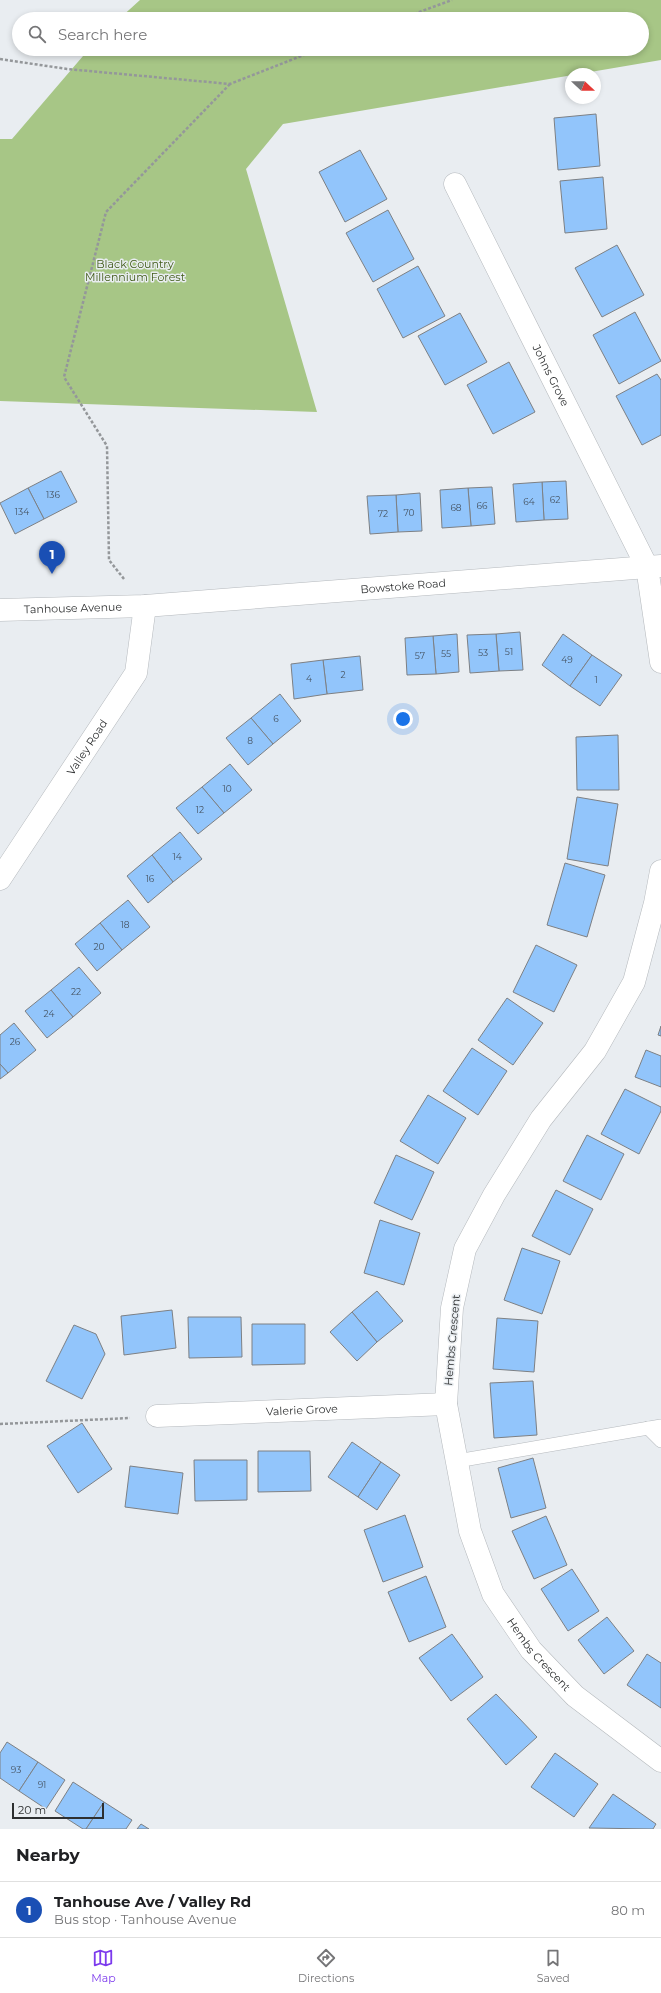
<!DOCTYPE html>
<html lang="en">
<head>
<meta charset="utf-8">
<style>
	body { margin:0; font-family:Montserrat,sans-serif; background:#f6f6f6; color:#202124 }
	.compass { position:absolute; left:565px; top:68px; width:36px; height:36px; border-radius:50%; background:#fff; box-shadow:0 2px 6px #0003; rotate:112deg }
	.scale { position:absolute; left:12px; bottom:10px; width:92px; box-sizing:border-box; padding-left:4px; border:2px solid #2d2f30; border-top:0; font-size:11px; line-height:14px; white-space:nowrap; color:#2d2f30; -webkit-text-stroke:3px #e9edf1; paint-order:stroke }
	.you { position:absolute; left:403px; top:719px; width:14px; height:14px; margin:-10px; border:3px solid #fff; border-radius:50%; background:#1a73e8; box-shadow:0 0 0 6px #1a73e833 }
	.badge { display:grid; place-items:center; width:26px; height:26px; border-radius:50%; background:#7c3aed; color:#fff; font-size:13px; font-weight:700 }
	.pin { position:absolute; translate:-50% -33px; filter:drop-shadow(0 1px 2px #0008) }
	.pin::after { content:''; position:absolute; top:21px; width:14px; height:12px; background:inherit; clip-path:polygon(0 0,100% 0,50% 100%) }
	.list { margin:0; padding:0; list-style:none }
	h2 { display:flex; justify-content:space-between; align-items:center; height:52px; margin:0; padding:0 16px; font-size:17px }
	h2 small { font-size:13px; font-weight:400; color:#757577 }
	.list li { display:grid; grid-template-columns:26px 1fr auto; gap:12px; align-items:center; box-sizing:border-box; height:56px; padding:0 16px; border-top:1px solid #e0e0e0 }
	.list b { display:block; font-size:15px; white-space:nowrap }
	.list p { margin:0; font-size:13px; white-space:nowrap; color:#757577 }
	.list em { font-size:13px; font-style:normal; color:#757577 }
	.icon { flex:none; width:22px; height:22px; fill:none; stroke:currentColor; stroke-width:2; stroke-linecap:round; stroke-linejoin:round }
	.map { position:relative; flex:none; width:661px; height:1829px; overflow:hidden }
	.search { position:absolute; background:#fff; box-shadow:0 2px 6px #0003; left:12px; right:12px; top:12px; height:44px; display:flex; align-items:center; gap:10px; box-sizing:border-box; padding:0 14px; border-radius:22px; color:#757577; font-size:15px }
	.sheet { height:108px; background:#fff }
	nav { display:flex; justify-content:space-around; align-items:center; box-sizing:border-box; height:56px; border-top:1px solid #e0e0e0; background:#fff; font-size:11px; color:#757577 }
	nav a { display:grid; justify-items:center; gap:2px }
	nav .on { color:#7c3aed }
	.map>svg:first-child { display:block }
	.forest { fill:#a7c686 }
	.building { fill:#92c5fb; stroke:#7d8084 }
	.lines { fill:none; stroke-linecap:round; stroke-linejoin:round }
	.service-casing { stroke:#b5b9bd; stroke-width:14 }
	.minor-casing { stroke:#b5b9bd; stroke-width:23 }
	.path { stroke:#94979a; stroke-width:2.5; stroke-dasharray:3 2; stroke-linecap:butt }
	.service { stroke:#fff; stroke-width:13 }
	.minor { stroke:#fff; stroke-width:22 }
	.labels { text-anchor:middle; stroke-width:3; stroke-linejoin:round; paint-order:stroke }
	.number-label { font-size:9px; fill:#465463 }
	.park-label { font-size:11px; fill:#405b18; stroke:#e9edf1 }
	.street-label { font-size:11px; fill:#2d2f30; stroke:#e9edf1 }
</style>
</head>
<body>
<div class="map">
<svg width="661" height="1829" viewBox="0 0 661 1829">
	<rect width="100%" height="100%" fill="#e9edf1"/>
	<!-- forest -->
	<path class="forest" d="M140,0H661V60L283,124L246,169L317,412L0,401V139H12L89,49H642V19H119Z"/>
	<!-- building -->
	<g class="building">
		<path d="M596,114L600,166L558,170L554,118Z"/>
		<path d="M360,150L387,199L345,222L319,172Z"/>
		<path d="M603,177L607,229L565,233L560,181Z"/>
		<path d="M388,210L414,259L373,282L346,233Z"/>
		<path d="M617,245L644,295L602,317L575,268Z"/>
		<path d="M418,266L445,316L403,338L377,289Z"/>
		<path d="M635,312L661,361L619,384L593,335Z"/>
		<path d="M460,313L487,362L445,385L418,336Z"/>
		<path d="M509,362L535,412L493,434L467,385Z"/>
		<path d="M657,374L661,380V435L642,445L616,396Z"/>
		<path d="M61,471L77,502L44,519L28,488Z"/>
		<path d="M566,481L568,519L544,520L542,482Z"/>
		<path d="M542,482L544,520L516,522L513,484Z"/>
		<path d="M492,487L495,524L471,526L468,488Z"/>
		<path d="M28,488L44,519L15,534L0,503Z"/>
		<path d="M468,488L471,526L442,528L440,490Z"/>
		<path d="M420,493L422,531L398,532L396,495Z"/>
		<path d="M396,495L398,532L370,534L367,496Z"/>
		<path d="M520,632L523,670L499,671L496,634Z"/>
		<path d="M457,634L459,672L436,674L433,636Z"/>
		<path d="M496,634L499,671L470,673L467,635Z"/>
		<path d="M563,634L592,655L570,686L542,665Z"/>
		<path d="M433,636L436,674L407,675L405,638Z"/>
		<path d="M592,655L622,675L600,706L570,686Z"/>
		<path d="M360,656L363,690L327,694L323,660Z"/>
		<path d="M323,660L327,694L294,699L291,664Z"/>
		<path d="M280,694L301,721L273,744L251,718Z"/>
		<path d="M251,718L273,744L248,765L226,738Z"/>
		<path d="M618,735L619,790H577L576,737Z"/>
		<path d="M230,764L252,790L224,813L202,787Z"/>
		<path d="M202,787L224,813L198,834L176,808Z"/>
		<path d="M577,797L618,804L608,866L567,859Z"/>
		<path d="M180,832L202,859L173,882L152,855Z"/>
		<path d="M152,855L173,882L148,903L127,876Z"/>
		<path d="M565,863L605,875L587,937L547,925Z"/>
		<path d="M128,900L150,927L122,950L100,923Z"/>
		<path d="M100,923L122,950L97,971L75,944Z"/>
		<path d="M536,945L577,965L554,1012L513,992Z"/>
		<path d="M79,967L101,993L73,1017L51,990Z"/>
		<path d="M51,990L73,1017L47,1038L25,1011Z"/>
		<path d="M507,998L543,1023L513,1065L478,1040Z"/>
		<path d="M14,1023L36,1050L8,1073L0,1064V1035Z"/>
		<path d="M661,1026V1036L658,1035Z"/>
		<path d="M472,1048L507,1071L478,1115L443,1091Z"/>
		<path d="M646,1050L661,1056V1087L635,1077Z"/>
		<path d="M0,1064L8,1073L0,1079Z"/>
		<path d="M625,1089L661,1107V1111L639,1154L601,1134Z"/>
		<path d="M428,1095L466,1118L438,1164L400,1141Z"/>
		<path d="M587,1135L624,1154L601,1200L563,1181Z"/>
		<path d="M396,1155L434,1172L412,1220L374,1203Z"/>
		<path d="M556,1190L593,1209L570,1255L532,1236Z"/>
		<path d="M380,1220L420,1233L404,1285L364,1273Z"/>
		<path d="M522,1248L560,1261L542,1314L504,1300Z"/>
		<path d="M377,1291L403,1321L377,1342L352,1312Z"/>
		<path d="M172,1310L176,1348L124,1355L121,1316Z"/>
		<path d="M352,1312L377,1342L357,1361L330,1332Z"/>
		<path d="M188,1317H241L242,1357L189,1358Z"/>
		<path d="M497,1318L538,1321L534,1372L493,1369Z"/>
		<path d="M252,1324H305V1364L252,1365Z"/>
		<path d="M74,1325L96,1334L105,1354L82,1399L46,1381Z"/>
		<path d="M533,1381L537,1435L494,1438L490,1383Z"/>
		<path d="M82,1423L112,1469L78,1493L47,1446Z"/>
		<path d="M352,1442L381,1462L358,1497L328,1477Z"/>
		<path d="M258,1451H310L311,1491L258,1492Z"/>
		<path d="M533,1458L546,1508L511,1518L498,1468Z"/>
		<path d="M194,1460H247V1500L195,1501Z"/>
		<path d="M381,1462L400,1475L377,1510L358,1497Z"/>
		<path d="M130,1466L183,1473L178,1514L125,1507Z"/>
		<path d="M405,1515L423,1567L383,1582L364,1530Z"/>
		<path d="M546,1516L567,1565L534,1579L512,1531Z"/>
		<path d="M572,1569L599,1611L568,1631L541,1589Z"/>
		<path d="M426,1576L446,1627L409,1642L388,1592Z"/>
		<path d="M607,1617L634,1651L604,1674L578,1640Z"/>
		<path d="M452,1634L483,1677L451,1701L419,1658Z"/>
		<path d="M647,1654L661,1663V1708L627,1685Z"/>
		<path d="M496,1694L537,1737L506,1765L467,1719Z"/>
		<path d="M7,1742L38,1762L19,1791L0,1778V1753Z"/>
		<path d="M555,1753L598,1784L574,1817L531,1787Z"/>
		<path d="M38,1762L65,1780L46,1809L19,1791Z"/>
		<path d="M73,1782L104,1802L86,1829H83L55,1811Z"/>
		<path d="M613,1794L656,1824L653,1829L589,1828Z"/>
		<path d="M104,1802L132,1820L126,1829H86Z"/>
		<path d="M141,1824L149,1829H137Z"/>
	</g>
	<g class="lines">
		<!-- service casing -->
		<g class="service-casing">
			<g id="service">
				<path d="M648,1428L661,1441"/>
				<path d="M457,1461L661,1426"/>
			</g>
		</g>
		<!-- minor casing -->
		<g class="minor-casing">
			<g id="minor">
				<path id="s1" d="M455,184L647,567L661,662"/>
				<path id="s2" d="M0,610L145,606L661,566"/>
				<path id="s3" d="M661,871L655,903L634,982L595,1051L541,1119L494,1195L465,1249L452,1308L446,1404L470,1531L493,1594L531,1650L575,1696L661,1761"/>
				<path id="s4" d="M0,879L136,673L145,606"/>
				<path id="s5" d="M157,1416L446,1404"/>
			</g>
		</g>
		<!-- path -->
		<g class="path">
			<path d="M400,19L452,0"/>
			<path d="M0,59L67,69L230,84L319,49"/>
			<path d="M124,579L109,560L107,446L64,377L106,212L230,84"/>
			<path d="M0,1424L130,1418"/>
		</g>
		<!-- service -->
		<use href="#service" class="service"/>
		<!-- minor -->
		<use href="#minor" class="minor"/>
	</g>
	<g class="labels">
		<!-- number labels -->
		<g class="number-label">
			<text x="53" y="498">136</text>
			<text x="555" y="503">62</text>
			<text x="529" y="505">64</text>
			<text x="482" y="509">66</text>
			<text x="456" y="511">68</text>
			<text x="22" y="515">134</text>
			<text x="409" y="516">70</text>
			<text x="383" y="517">72</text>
			<text x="509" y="655">51</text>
			<text x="483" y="656">53</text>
			<text x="446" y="657">55</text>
			<text x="420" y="659">57</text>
			<text x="567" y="663">49</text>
			<text x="343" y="678">2</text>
			<text x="309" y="682">4</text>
			<text x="596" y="683">1</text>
			<text x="276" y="722">6</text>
			<text x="250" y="744">8</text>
			<text x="227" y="792">10</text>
			<text x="200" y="813">12</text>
			<text x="177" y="860">14</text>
			<text x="150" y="882">16</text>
			<text x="125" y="928">18</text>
			<text x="99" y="950">20</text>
			<text x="76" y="995">22</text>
			<text x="49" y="1017">24</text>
			<text x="15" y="1045">26</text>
			<text x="16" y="1773">93</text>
			<text x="42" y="1788">91</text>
		</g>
		<!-- park labels -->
		<g class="park-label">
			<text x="135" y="268">Black Country<tspan x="135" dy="13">Millennium Forest</tspan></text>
		</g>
		<!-- street labels -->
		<g class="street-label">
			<text dy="4" stroke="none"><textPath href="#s1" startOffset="214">Johns Grove</textPath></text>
			<text dy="4" stroke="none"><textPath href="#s2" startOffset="404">Bowstoke Road</textPath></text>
			<text dy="4" stroke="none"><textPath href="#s2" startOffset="73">Tanhouse Avenue</textPath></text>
			<text dy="4" stroke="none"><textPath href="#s4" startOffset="158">Valley Road</textPath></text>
			<text transform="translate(452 1340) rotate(-85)" y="4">Hembs Crescent</text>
			<text dy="4" stroke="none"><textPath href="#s5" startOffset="145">Valerie Grove</textPath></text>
			<text dy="4" stroke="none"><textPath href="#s3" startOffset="860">Hembs Crescent</textPath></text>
		</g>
	</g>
</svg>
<svg class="compass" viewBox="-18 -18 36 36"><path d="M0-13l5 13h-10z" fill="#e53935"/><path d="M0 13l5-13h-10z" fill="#757577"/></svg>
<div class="scale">20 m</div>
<div class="you"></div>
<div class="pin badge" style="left:52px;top:574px;background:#1a4fb4">1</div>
<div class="search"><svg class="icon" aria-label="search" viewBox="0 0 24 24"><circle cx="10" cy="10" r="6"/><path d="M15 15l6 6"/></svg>Search here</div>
</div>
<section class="sheet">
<h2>Nearby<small></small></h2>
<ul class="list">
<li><span class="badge" style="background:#1a4fb4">1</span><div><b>Tanhouse Ave / Valley Rd</b><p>Bus stop · Tanhouse Avenue</p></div><em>80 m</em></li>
</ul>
</section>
<nav>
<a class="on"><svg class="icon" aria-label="map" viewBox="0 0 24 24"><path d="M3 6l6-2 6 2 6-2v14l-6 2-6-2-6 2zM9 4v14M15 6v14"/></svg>Map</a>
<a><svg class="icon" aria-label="directions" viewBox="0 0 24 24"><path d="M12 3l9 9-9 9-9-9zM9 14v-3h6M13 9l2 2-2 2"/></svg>Directions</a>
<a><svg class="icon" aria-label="saved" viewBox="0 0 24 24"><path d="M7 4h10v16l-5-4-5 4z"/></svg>Saved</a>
</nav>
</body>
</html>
